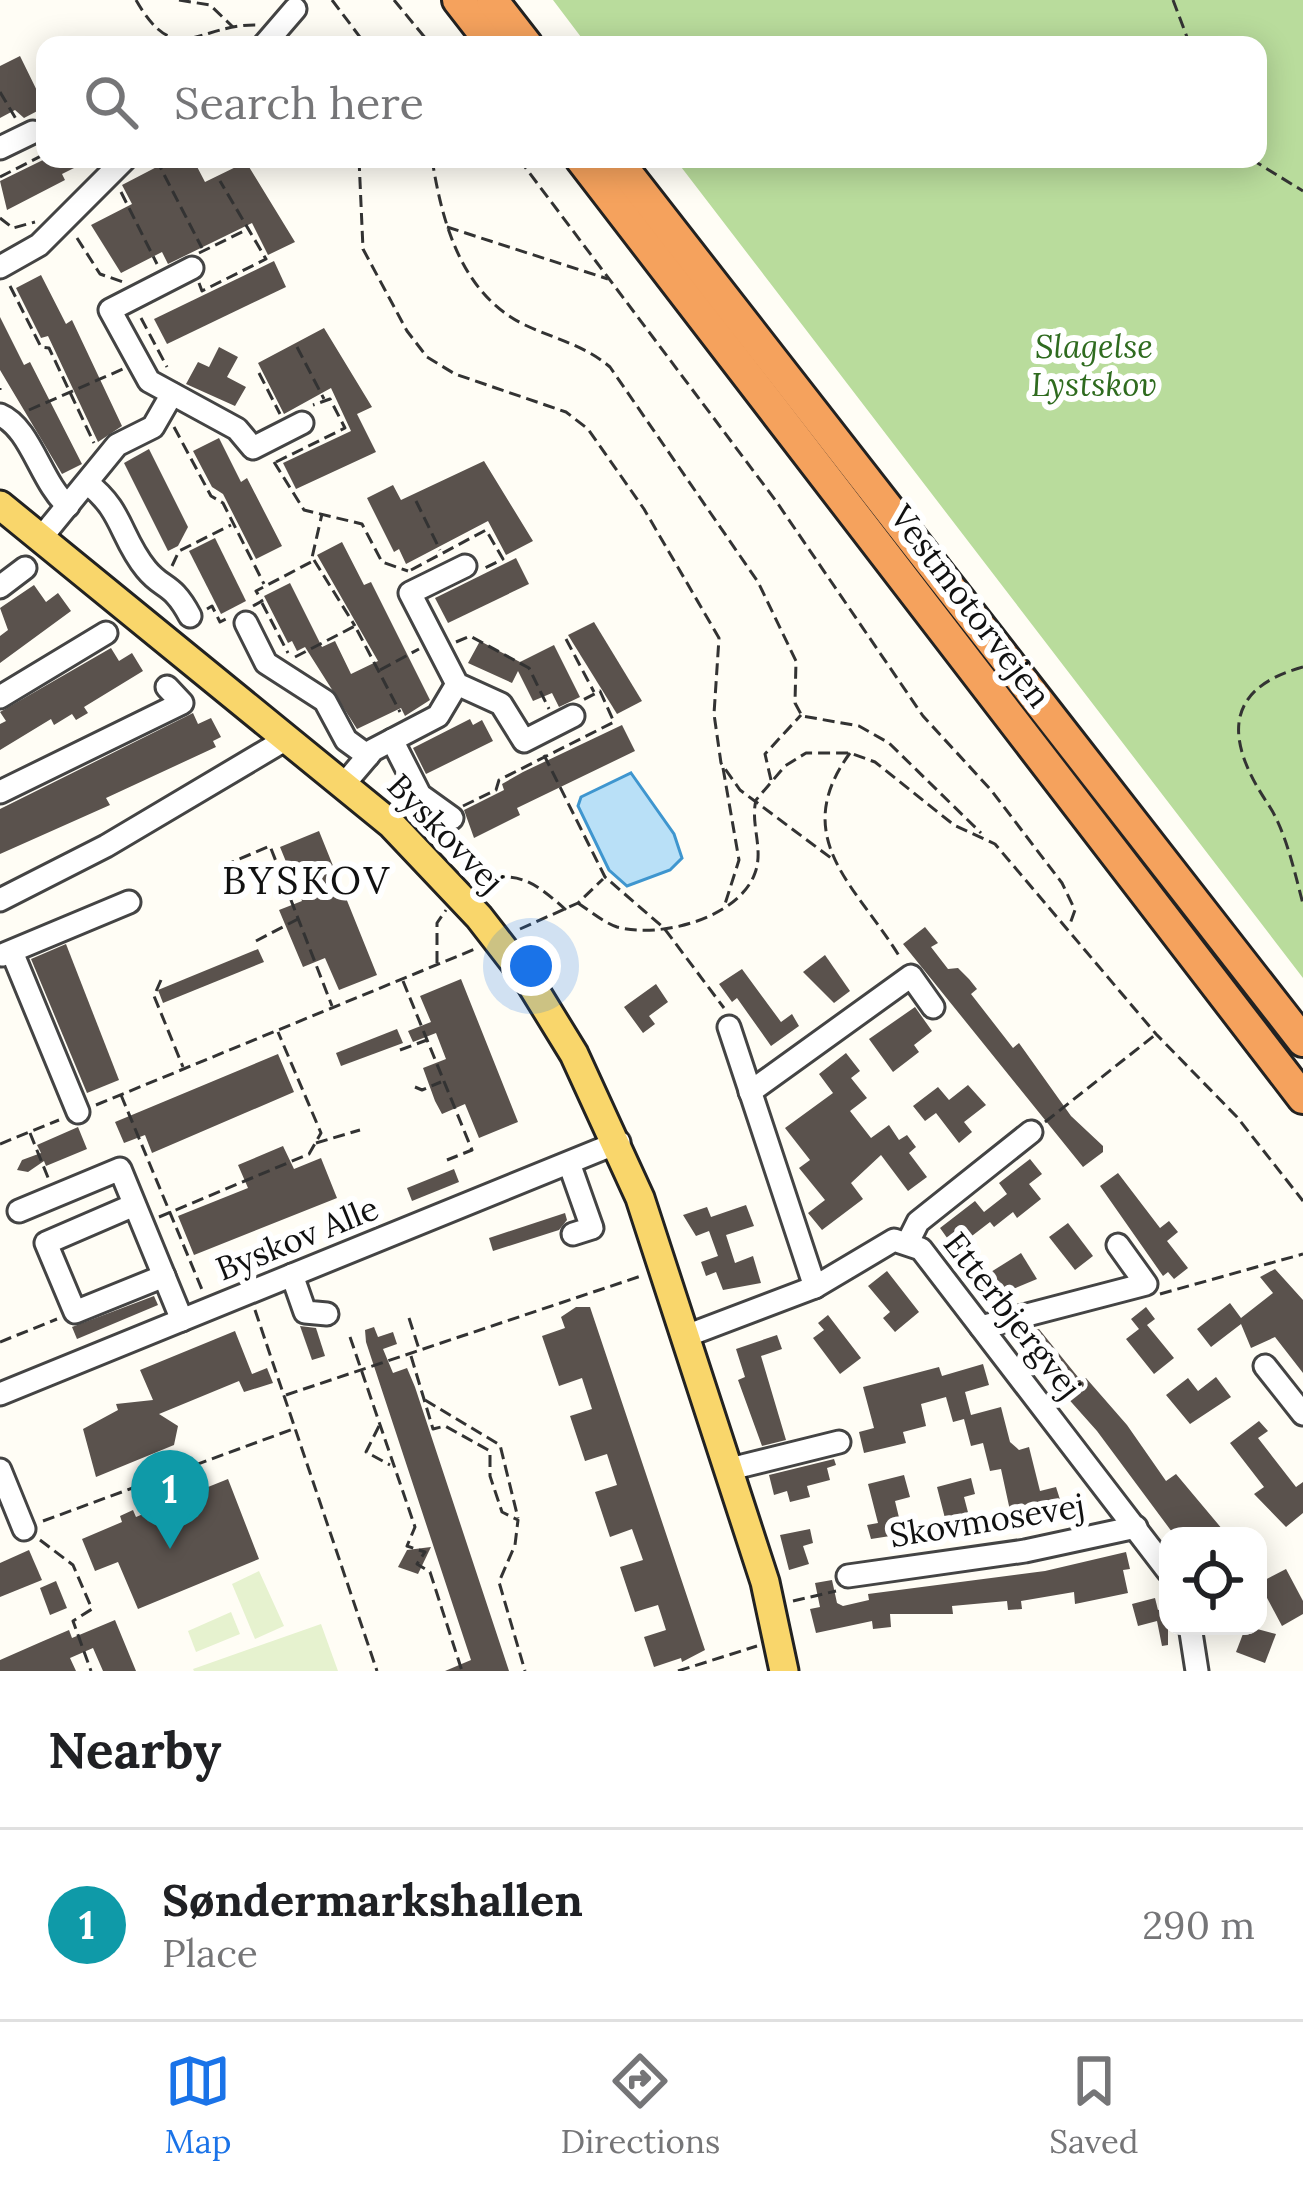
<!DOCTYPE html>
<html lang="en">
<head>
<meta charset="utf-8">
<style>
	body { margin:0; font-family:Lora,serif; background:#f2f2f2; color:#202124 }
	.controls { position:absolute; right:36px; bottom:36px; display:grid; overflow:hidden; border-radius:24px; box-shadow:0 6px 30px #0003 }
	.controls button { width:108px; height:108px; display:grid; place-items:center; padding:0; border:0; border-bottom:3px solid #e0e0e0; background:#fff; color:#202124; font:60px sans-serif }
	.you { position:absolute; left:531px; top:966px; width:42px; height:42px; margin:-30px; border:9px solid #fff; border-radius:50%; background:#1a73e8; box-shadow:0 0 0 18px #1a73e833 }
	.badge { display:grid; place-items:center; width:78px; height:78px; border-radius:50%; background:#1a73e8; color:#fff; font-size:39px; font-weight:700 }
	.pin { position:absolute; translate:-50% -99px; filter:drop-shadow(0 3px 6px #0008) }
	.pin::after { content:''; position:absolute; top:63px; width:42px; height:36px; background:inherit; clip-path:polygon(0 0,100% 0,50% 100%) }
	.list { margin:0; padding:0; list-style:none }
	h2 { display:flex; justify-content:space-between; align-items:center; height:156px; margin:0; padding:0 48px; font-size:51px }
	h2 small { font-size:39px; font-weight:400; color:#757577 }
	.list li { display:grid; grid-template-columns:78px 1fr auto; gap:36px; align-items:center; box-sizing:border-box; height:192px; padding:0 48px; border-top:3px solid #e0e0e0 }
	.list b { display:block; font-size:45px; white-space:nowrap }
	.list p { margin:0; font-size:39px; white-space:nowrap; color:#757577 }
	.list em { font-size:39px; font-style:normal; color:#757577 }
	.icon { flex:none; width:66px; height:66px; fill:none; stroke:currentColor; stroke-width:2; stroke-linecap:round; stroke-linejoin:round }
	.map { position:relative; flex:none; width:1303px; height:1671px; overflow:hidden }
	.search { position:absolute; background:#fff; box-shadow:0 6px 30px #0003; left:36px; right:36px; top:36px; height:132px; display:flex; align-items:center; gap:30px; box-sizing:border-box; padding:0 42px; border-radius:24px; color:#757577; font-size:45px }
	.sheet { height:348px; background:#fff }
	nav { display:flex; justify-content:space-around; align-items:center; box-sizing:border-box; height:168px; border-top:3px solid #e0e0e0; background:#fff; font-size:33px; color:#757577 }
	nav a { display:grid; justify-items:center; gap:6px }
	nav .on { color:#1a73e8 }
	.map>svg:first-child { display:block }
	.forest { fill:#b9dc9c }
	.pitch { fill:#e6f2cf }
	.water { fill:#b9e0f7; stroke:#3f96cf; stroke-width:3 }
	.building { fill:#5a524d }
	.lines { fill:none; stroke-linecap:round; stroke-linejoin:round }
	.minor-casing { stroke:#444; stroke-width:27 }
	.major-casing { stroke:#222; stroke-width:33 }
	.highway-casing { stroke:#222; stroke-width:36 }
	.path { stroke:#333; stroke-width:3; stroke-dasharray:12 6; stroke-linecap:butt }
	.minor { stroke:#fff; stroke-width:21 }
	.major { stroke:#f9d66b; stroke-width:27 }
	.highway { stroke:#f5a25d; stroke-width:30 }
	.labels { text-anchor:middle; stroke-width:12; stroke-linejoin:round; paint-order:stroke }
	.park-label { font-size:33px; font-style:italic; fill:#2f6b1f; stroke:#fff }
	.street-label { font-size:33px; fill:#111; stroke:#fff }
	.quarter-label { font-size:39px; letter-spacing:3px; fill:#111; stroke:#fff }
</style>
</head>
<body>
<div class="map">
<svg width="1303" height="1671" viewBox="0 0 1303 1671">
	<rect width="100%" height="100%" fill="#fffdf5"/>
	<!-- forest -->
	<path class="forest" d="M553,0H1303V978L675,159H1258V45H587Z"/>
	<!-- pitch -->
	<g class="pitch">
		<path d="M259,1571L284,1626L255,1639L232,1584Z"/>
		<path d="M231,1612L240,1634L196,1652L188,1631Z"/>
		<path d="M321,1624L338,1671H194L193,1669Z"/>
	</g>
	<!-- water -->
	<path class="water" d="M631,773L674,834L682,858L670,870L627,886L609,870L578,806L581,797Z"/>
	<!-- building -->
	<g class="building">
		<path d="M20,56L45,107L24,118L15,110L0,118V66Z"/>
		<path d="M45,159H92L62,174L65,180L7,210L0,181Z"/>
		<path d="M172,159H193L205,182L246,162L295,242L268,255L252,223L168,264L162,252L121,273L91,225L132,204L122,185Z"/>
		<path d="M274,261L286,287L167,344L154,319Z"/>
		<path d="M41,275L66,324L72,320L122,426L98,442L48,336L41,338L16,288Z"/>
		<path d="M0,317L24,365L30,362L82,464L62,474L0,370Z"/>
		<path d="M324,328L372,407L357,414L376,452L296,489L283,463L351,431L331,388L284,414L258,363Z"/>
		<path d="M219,347L238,357L227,377L246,387L235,406L186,384L198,362L209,367Z"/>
		<path d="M219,438L241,482L247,478L282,546L256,559L223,494L212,487L193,451Z"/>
		<path d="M149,449L188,527L178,546L168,551L124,463Z"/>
		<path d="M484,461L533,541L506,555L488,521L406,564L399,549L394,552L367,498L393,485L401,500Z"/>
		<path d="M215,538L246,601L221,614L189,551Z"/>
		<path d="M342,542L364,585L371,582L430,700L405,716L401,708L357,729L305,647L297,651L292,641L288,643L264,596L290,583L322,647L335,641L351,674L378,661L317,555Z"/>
		<path d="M516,558L529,584L448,623L435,598Z"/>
		<path d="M34,585L46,602L58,593L71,611L0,663V636L8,630L0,608Z"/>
		<path d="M594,622L642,701L617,714L568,635Z"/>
		<path d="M480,641L520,662L554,645L580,697L559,707L552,693L533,701L518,671L512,683L468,663Z"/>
		<path d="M111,648L119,661L132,653L143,671L84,707L88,713L76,720L72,714L54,725L51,719L0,750V724L6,721L0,712Z"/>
		<path d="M193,713L198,724L211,718L221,737L213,741L216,747L106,798L110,805L0,854V809Z"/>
		<path d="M470,719L473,725L482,720L493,741L426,774L413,748Z"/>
		<path d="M622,725L635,751L517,808L520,815L474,838L464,810L504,790L502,784L523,772Z"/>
		<path d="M319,831L377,975L339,990L325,958L303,967L279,910L302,901L280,847Z"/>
		<path d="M925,927L938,943L931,947L948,969L958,968L969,979L977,989L971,994L1013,1048L1019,1043L1071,1116L1103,1146V1152L1083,1167L903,944Z"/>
		<path d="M66,944L119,1080L87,1093L31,959Z"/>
		<path d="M258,949L264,962L163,1003L158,990Z"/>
		<path d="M825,955L850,991L834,1003L803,972Z"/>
		<path d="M742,969L781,1022L792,1014L799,1026L771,1046L737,998L732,1002L719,984Z"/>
		<path d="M461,979L518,1122L479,1138L465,1104L442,1114L435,1101L423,1068L446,1059L436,1033L413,1042L408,1031L431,1022L420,996Z"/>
		<path d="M656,984L668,1002L649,1016L655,1024L643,1033L624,1007Z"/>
		<path d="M915,1007L932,1031L914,1045L919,1052L893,1072L869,1039Z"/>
		<path d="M397,1029L403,1043L341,1066L336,1053Z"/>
		<path d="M846,1053L860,1071L851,1078L867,1098L850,1111L871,1138L889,1125L899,1140L907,1135L916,1147L909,1153L927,1177L908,1191L881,1155L851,1183L863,1199L822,1230L808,1213L825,1200L799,1168L810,1160L785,1128L833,1093L819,1074Z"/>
		<path d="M278,1054L294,1092L152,1153L145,1135L124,1143L115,1122Z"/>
		<path d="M968,1085L986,1105L964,1122L972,1132L959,1143L936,1113L925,1121L913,1106L938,1087L949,1100Z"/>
		<path d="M78,1127L87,1149L46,1166L44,1161L28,1172L17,1170L22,1160L41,1153L37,1145Z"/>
		<path d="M283,1146L294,1169L321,1158L337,1198L194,1255L178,1216L248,1188L238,1165Z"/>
		<path d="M1030,1159L1042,1174L1029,1184L1041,1199L1017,1218L1013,1212L994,1227L990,1222L955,1249L940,1228L975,1201L984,1212L1007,1194L999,1183Z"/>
		<path d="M454,1169L459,1182L412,1201L407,1188Z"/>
		<path d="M1118,1173L1160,1228L1169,1221L1178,1232L1167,1241L1188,1268L1174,1279L1168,1272L1163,1276L1100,1186Z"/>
		<path d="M746,1205L754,1226L726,1235L735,1263L753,1256L761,1283L723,1290L716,1272L706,1276L701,1262L718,1256L709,1231L696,1236L683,1215L707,1207L711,1217Z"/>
		<path d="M565,1213L567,1220L559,1230L493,1251L489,1238Z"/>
		<path d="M1068,1223L1093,1256L1075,1270L1049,1237Z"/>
		<path d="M1021,1253L1037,1279L989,1299L975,1282Z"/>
		<path d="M1275,1269L1303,1300V1373L1275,1337L1251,1348L1241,1324L1211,1347L1197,1329L1230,1303L1241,1318L1273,1293L1260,1277Z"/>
		<path d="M887,1271L919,1312L895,1332L883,1318L890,1312L868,1286Z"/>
		<path d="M154,1296L158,1305L77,1339L72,1327Z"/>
		<path d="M576,1307H590L705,1650L682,1662L681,1658L654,1667L644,1637L666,1630L658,1605L635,1612L620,1567L643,1560L632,1529L610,1537L595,1492L617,1485L607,1454L585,1461L570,1416L592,1409L582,1378L559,1386L542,1336L565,1328L561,1317Z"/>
		<path d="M1146,1307L1155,1319L1147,1325L1174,1358L1154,1374L1126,1339L1139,1329L1131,1319Z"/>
		<path d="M828,1315L861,1358L840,1374L813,1338L824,1330L818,1323Z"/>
		<path d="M300,1326L316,1328L325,1356L312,1360Z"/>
		<path d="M374,1327L378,1337L393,1332L397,1344L383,1349L393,1373L407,1368L415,1387L509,1671H445L471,1660L366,1342L365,1330Z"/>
		<path d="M1039,1329L1082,1382L1086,1378L1127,1425L1166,1481L1176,1474L1228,1536H1175L1097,1431L1024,1349L1029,1345L1021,1334Z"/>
		<path d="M235,1331L252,1374L267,1368L273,1383L244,1392L239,1381L159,1414L178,1426L174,1445L96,1477L83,1429L118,1410L116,1404L153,1400L140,1370Z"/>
		<path d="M777,1335L782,1349L761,1356L786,1440L762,1446L738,1380L745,1377L736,1349Z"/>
		<path d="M983,1364L989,1385L965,1392L971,1415L1001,1407L1010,1442L1019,1450L1029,1447L1040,1491L1056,1487L1065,1515L1014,1529L1001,1469L990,1471L983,1443L971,1446L964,1419L953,1422L946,1397L921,1404L926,1426L903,1432L906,1443L864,1453L859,1432L874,1428L863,1387L939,1367L942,1376Z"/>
		<path d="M1216,1377L1231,1397L1190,1424L1166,1395L1188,1378L1198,1391Z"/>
		<path d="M1259,1421L1268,1431L1258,1438L1296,1487L1303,1482V1513L1286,1527L1254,1494L1264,1487L1230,1443Z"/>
		<path d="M834,1459L836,1465L827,1468L830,1480L807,1486L810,1497L790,1502L787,1491L774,1495L769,1475Z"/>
		<path d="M904,1475L910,1497L895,1501L903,1534L871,1539L867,1525L878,1523L868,1484Z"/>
		<path d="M971,1478L975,1494L964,1497L970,1520L947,1526L937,1487Z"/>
		<path d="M228,1479L259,1559L138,1609L118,1562L95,1571L82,1539L122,1522L120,1516L133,1510L136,1517L195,1492L193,1486L206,1480L208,1487Z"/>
		<path d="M810,1529L813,1543L803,1546L809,1564L789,1570L780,1535Z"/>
		<path d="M431,1547L418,1574L398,1567L407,1550Z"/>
		<path d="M29,1550L42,1580L0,1597V1563Z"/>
		<path d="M1126,1552L1130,1569L1123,1570L1128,1593L1075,1604L1074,1592L1021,1601L1022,1609L1008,1610L1007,1601L952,1606L953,1614H890L891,1627L873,1629L872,1621L816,1633L810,1609L820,1607L815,1583L832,1580L837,1603L843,1606L869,1600L868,1594L1045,1571Z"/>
		<path d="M1286,1569L1303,1601V1614L1282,1626L1259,1583Z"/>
		<path d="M56,1581L67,1608L50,1615L40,1588Z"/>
		<path d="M1155,1598L1158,1610L1168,1607V1645L1162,1646L1157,1621L1138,1626L1132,1604Z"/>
		<path d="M115,1620L136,1671H103L93,1648L70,1658L76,1671H0V1660L41,1642L69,1630L72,1638Z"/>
		<path d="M1246,1626L1276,1634L1265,1663L1236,1652Z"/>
	</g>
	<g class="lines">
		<!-- minor casing -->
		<g class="minor-casing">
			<g id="minor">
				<path d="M264,45L295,9"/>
				<path d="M0,148L33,132"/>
				<path d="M0,267L39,245L125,159"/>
				<path d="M192,268L110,310L149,381L237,429L253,448L302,423"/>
				<path d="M0,415C31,428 41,483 68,506"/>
				<path d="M87,483C123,510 120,537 146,569C163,590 172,582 190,616"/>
				<path d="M41,538L117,445L153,427L172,394"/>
				<path d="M465,566L410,593L457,684L501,704L524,741L573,716"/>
				<path d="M0,587L25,568"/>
				<path d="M246,623L266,663L325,701L346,740L368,756"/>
				<path d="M0,697L106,633"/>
				<path d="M392,740L420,795L452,818"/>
				<path d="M345,783L373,750L438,716L457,684"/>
				<path d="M0,792L182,703L167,687"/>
				<path d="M0,900L106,846L288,738"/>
				<path d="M12,952L78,1112"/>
				<path d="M2,955L129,902"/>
				<path d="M729,1027L815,1287"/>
				<path d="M750,1092L911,976L933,1007"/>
				<path d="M569,1163L592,1228L573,1234"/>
				<path d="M134,1205L46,1243L75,1312L164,1276"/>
				<path d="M19,1211L120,1169L182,1320"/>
				<path d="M909,1240L918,1222L1031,1132"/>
				<path d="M292,1275L305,1312L327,1314"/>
				<path d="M981,1327L1146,1284L1118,1245"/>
				<path d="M686,1336L815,1287L894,1240L921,1249L1168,1571"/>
				<path d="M1265,1366L1303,1414"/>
				<path d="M0,1394L619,1142"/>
				<path d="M730,1469L839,1442"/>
				<path d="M0,1470L24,1529"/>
				<path d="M848,1576L1025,1551L1136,1527"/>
				<path d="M1190,1626L1197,1671"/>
			</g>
		</g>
		<!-- major casing -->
		<g class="major-casing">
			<path id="major" d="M0,505L391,824L479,917L531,984L574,1054L640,1198L765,1582L784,1671"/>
		</g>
		<!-- highway casing -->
		<g class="highway-casing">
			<g id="highway">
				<path d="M458,0L493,45"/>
				<path d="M492,0L527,45"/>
				<path d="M581,159L1303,1098"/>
				<path d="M616,159L1303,1041"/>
			</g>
		</g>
		<!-- path -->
		<g class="path">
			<path d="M136,0C176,70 198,24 256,25"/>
			<path d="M179,0L210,5L233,27"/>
			<path d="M332,0L366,45"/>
			<path d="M394,0L431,45"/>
			<path d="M1173,0L1190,45"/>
			<path d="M40,62L45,72"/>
			<path d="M0,92L16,119"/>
			<path d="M156,159L202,248"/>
			<path d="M359,159L363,249L407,331L427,357L455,374L566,412L588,429L644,509L719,638L714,714L721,763L740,790L831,858"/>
			<path d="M432,159C442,222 461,294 525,325C555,339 584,345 610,367L758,582L796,661L795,703L802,716L859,726L889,743L981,833"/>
			<path d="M519,159L776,501L923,716L991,790L1062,883L1075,910L1070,924"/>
			<path d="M1251,159L1303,191"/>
			<path d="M0,177L45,154"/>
			<path d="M121,192L157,264"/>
			<path d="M0,218L13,228L35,222"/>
			<path d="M447,227L608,279"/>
			<path d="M77,238L100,274L123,282"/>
			<path d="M199,253L244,231"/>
			<path d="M199,283L202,291L266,259L220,181"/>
			<path d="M10,286L41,347L49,348L94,443"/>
			<path d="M141,318L167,367"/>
			<path d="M297,347L324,399"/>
			<path d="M259,373L280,414"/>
			<path d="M0,388V390"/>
			<path d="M29,410L123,369"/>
			<path d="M174,427L211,496L223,503L264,584"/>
			<path d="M274,462L304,510L362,524L382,562L408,571"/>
			<path d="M276,462L345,428L330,399L313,405"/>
			<path d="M416,501L440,550"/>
			<path d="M314,560L355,626"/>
			<path d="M172,566L179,551L231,525"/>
			<path d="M411,570L486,530L503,559L485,568"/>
			<path d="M262,603L288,653"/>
			<path d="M253,606L262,601L256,591L311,562L322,514"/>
			<path d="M207,609L212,606L220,622L228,618"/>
			<path d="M566,639L594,692"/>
			<path d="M456,642L470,636L529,668L549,709"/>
			<path d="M295,657L355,626L400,712"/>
			<path d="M1303,667C1218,690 1229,746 1268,804C1286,831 1295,874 1303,904"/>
			<path d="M380,670L419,649"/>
			<path d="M850,753C787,839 858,887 901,959"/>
			<path d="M544,755L605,877L664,928L724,1008"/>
			<path d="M723,768L739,860L725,904"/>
			<path d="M771,780L765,754L801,715"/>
			<path d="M463,806L496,790L499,780L614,722L600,691L581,701"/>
			<path d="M223,866L270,846L332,1006"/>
			<path d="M476,885C515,866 537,884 566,910"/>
			<path d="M578,903C590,911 603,922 617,927C660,939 739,918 755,873C764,849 750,824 756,800L785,766L806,753H850L875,762L954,825L995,844L1156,1034L1237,1117L1303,1201"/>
			<path d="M520,929L578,903L603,879"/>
			<path d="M256,941L298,919"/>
			<path d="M437,963V923L446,910"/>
			<path d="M161,980L154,996L183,1067"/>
			<path d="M403,981L472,1150L447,1160"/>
			<path d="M400,1050L427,1040"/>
			<path d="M415,1087L422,1090L441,1082"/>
			<path d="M121,1095L203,1292"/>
			<path d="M96,1105L475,949"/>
			<path d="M1045,1122L1155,1035"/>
			<path d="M30,1133L49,1180"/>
			<path d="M316,1143L360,1130"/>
			<path d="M0,1144L59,1120"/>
			<path d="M159,1217L309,1154L321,1133L278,1032"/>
			<path d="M1160,1294L1303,1254"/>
			<path d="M255,1310L377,1671"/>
			<path d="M409,1318L419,1349"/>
			<path d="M350,1337L415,1527L407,1546L425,1552L417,1564L430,1572L462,1671"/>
			<path d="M0,1342L57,1319"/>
			<path d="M411,1356L433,1429L445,1426L490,1451V1476L502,1512L518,1520L515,1545L499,1582L525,1671"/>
			<path d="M286,1395L641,1276"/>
			<path d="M425,1400L500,1445L518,1518"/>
			<path d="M379,1426L366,1452L390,1465"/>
			<path d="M43,1521L293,1429"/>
			<path d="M40,1540L73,1565L92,1609L73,1621L91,1671"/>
			<path d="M793,1601L836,1591"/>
			<path d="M678,1671L757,1646"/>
		</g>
		<!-- minor -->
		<use href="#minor" class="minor"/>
		<!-- major -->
		<use href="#major" class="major"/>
		<!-- highway -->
		<use href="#highway" class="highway"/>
	</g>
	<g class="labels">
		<!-- park labels -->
		<g class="park-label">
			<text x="1094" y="358">Slagelse<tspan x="1094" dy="38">Lystskov</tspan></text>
		</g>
		<!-- street labels -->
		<g class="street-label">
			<text transform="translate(971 606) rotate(53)" y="12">Vestmotorvejen</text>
			<text transform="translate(446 833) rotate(46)" y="12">Byskovvej</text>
			<text transform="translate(297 1238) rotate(-22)" y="12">Byskov Alle</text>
			<text transform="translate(1013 1315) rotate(52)" y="12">Etterbjergvej</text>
			<text transform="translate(987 1520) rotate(-9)" y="12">Skovmosevej</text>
		</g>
		<!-- quarter labels -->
		<g class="quarter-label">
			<text x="307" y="894">BYSKOV</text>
		</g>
	</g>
</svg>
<div class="controls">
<button><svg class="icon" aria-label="locate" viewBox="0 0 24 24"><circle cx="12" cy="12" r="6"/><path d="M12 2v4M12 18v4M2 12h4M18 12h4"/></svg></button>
</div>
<div class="you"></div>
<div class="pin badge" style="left:170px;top:1549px;background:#0f9aa8">1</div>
<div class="search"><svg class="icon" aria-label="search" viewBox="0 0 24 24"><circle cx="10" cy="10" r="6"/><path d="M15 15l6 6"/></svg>Search here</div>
</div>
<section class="sheet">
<h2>Nearby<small></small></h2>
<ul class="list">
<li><span class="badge" style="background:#0f9aa8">1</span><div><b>Søndermarkshallen</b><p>Place</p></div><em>290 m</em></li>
</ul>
</section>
<nav>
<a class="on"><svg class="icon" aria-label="map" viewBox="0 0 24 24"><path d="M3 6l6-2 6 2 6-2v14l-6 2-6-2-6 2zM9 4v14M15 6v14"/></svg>Map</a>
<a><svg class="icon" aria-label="directions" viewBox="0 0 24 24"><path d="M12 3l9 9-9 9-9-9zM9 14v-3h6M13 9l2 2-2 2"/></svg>Directions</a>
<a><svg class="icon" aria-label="saved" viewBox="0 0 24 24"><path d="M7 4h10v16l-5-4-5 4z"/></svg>Saved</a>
</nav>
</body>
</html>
